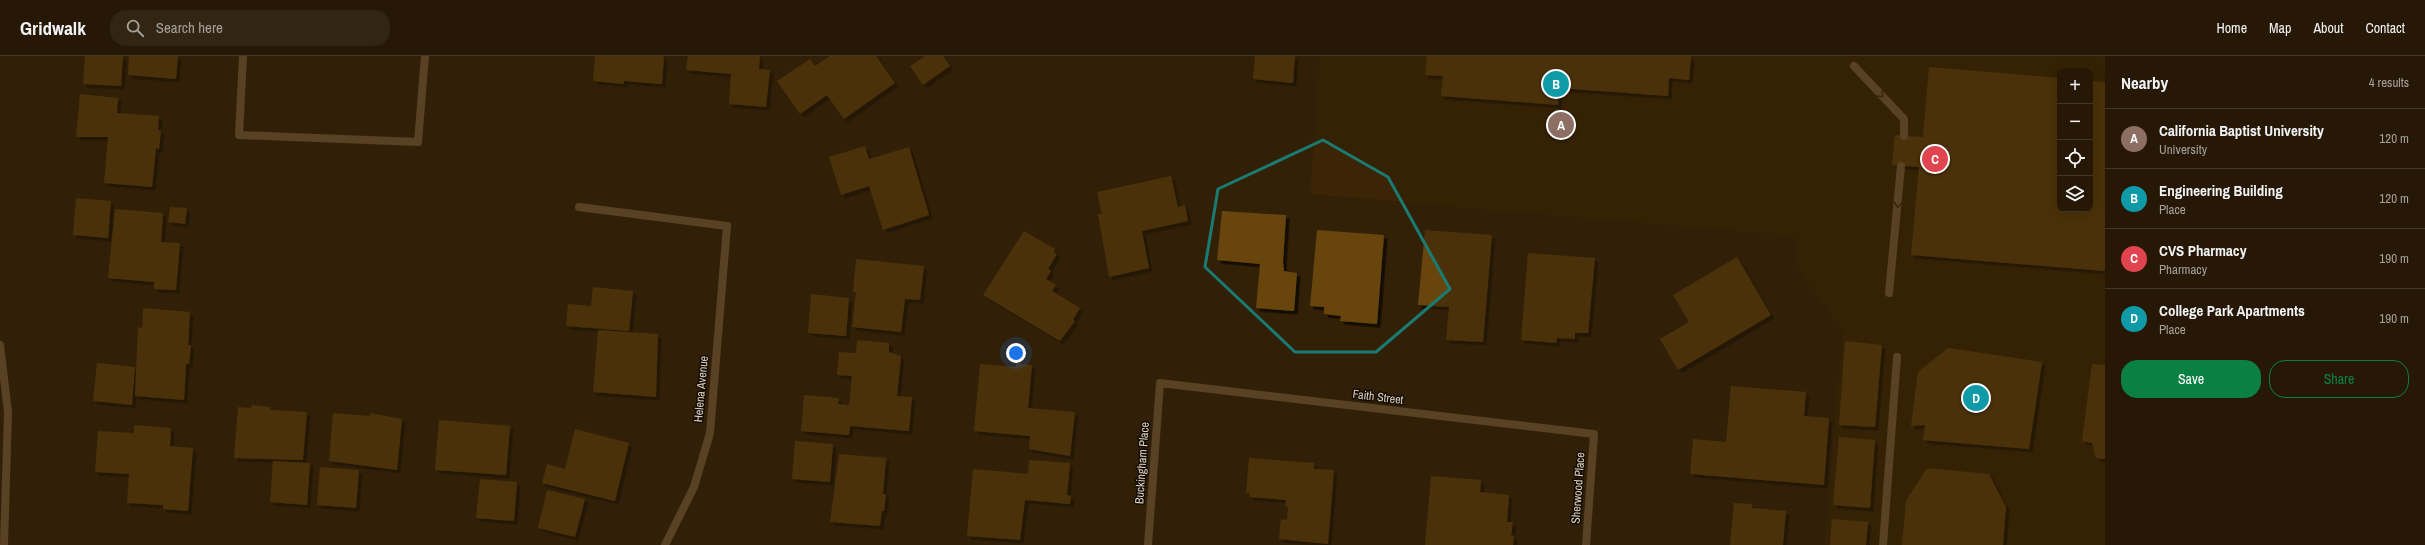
<!DOCTYPE html>
<html lang="en">
<head>
<meta charset="utf-8">
<style>
	body { margin:0; font-family:"Archivo Narrow",sans-serif; background:#322513; color:#f1f3f6 }
	.controls { position:absolute; right:12px; top:12px; display:grid; overflow:hidden; border-radius:8px; box-shadow:0 4px 16px #0002 }
	.controls button { width:36px; height:36px; display:grid; place-items:center; padding:0; border:0; border-bottom:1px solid #423727; background:#261805; color:#f1f3f6; font:20px sans-serif }
	.you { position:absolute; left:1016px; top:297px; width:14px; height:14px; margin:-10px; border:3px solid #fff; border-radius:50%; background:#1a73e8; box-shadow:0 0 0 6px #1a73e833 }
	.badge { display:grid; place-items:center; width:26px; height:26px; border-radius:50%; background:#0b8043; color:#fff; font-size:13px; font-weight:700 }
	.pin { position:absolute; translate:-50% -50%; border:2px solid #fff; box-shadow:0 1px 4px #0006 }
	.list { margin:0; padding:0; list-style:none }
	h2 { display:flex; justify-content:space-between; align-items:center; height:52px; margin:0; padding:0 16px; font-size:17px }
	h2 small { font-size:13px; font-weight:400; color:#a4a09a }
	.list li { display:grid; grid-template-columns:26px 1fr auto; gap:12px; align-items:center; box-sizing:border-box; height:60px; padding:0 16px; border-top:1px solid #423727 }
	.list b { display:block; font-size:15px; white-space:nowrap }
	.list p { margin:0; font-size:13px; white-space:nowrap; color:#a4a09a }
	.list em { font-size:13px; font-style:normal; color:#a4a09a }
	.actions { display:flex; gap:8px; padding:12px 16px }
	.actions a { flex:1; padding:9px 0; border:1px solid #0b8043; border-radius:16px; text-align:center; font-size:14px; color:#0b8043 }
	.actions .main { background:#0b8043; color:#fff }
	.icon { flex:none; width:22px; height:22px; fill:none; stroke:currentColor; stroke-width:2; stroke-linecap:round; stroke-linejoin:round }
	.map { position:relative; flex:none; width:2105px; height:489px; overflow:hidden }
	header { display:flex; align-items:center; gap:24px; box-sizing:border-box; height:56px; padding:0 20px; background:#261805; border-bottom:1px solid #423727 }
	header strong { font-size:19px }
	nav { display:flex; gap:22px; margin-inline-start:auto; font-size:14px }
	.search { width:280px; height:36px; background:#322513; display:flex; align-items:center; gap:10px; box-sizing:border-box; padding:0 14px; border-radius:16px; color:#a4a09a; font-size:15px }
	main { display:flex }
	aside { flex:1; background:#261805 }
	.map>svg:first-child { display:block }
	.built { fill:#3b2504; fill-rule:evenodd }
	.building { fill:#674510; filter:url(#shadow) }
	.lines { fill:none; stroke-linecap:round; stroke-linejoin:round }
	.service { stroke:#876a46; stroke-width:8 }
	.minor { stroke:#876a46; stroke-width:8 }
	.oneway { stroke:#3c2d1a }
	.marked { fill:none; stroke:#197b72; stroke-width:3; stroke-linejoin:round }
	.labels { text-anchor:middle; stroke-width:3; stroke-linejoin:round; paint-order:stroke }
	.street-label { font-size:12px; fill:#ddd1c3; stroke:#130c03 }
</style>
</head>
<body>
<header>
<strong>Gridwalk</strong>
<div class="search"><svg class="icon" aria-label="search" viewBox="0 0 24 24"><circle cx="10" cy="10" r="6"/><path d="M15 15l6 6"/></svg>Search here</div>
<nav><a>Home</a><a>Map</a><a>About</a><a>Contact</a></nav>
</header>
<main>
<div class="map">
<svg width="2105" height="489" viewBox="0 0 2105 489">
	<defs>
		<filter id="shadow"><feDropShadow dx="3.5" dy="3.5" stdDeviation="0" flood-color="#0009"/></filter>
	</defs>
	<rect width="100%" height="100%" fill="#322007"/>
	<!-- built -->
	<path class="built" d="M1320,0H2105V489H1825L1843,275L1795,207L1797,180L1310,138ZM2060,15H2090V153H2060Z"/>
	<!-- building -->
	<g class="building">
		<path d="M85,0H123L121,30L83,28Z"/>
		<path d="M129,0H178L176,23L128,19Z"/>
		<path d="M595,0H664L662,28L624,25V28L593,25Z"/>
		<path d="M688,0H760L759,13L770,14L766,51L729,48L731,18L686,14Z"/>
		<path d="M830,0H876L895,27L844,63L827,39L800,58L777,25L810,3L815,10Z"/>
		<path d="M925,0H943L950,10L923,29L910,10Z"/>
		<path d="M1255,0H1295L1293,27L1253,23Z"/>
		<path d="M1427,0H1691L1689,24L1669,22L1668,40L1559,32L1558,49L1441,40L1443,20L1425,19Z"/>
		<path d="M1929,11L2060,22V153H2090V25L2105,26V215L1911,199L1919,111L1892,109L1895,79L1923,81Z"/>
		<path d="M80,38L118,42L117,57L159,60L158,74H161L159,93L156,92L152,131L104,127L108,81H76Z"/>
		<path d="M865,90L869,103L909,91L929,159L883,174L869,130L841,139L829,101Z"/>
		<path d="M1171,120L1178,151L1185,149L1188,165L1142,175L1149,212L1109,221L1098,158H1102L1097,136Z"/>
		<path d="M76,142L111,145L108,182L73,179Z"/>
		<path d="M170,151L187,152L185,168L168,166Z"/>
		<path d="M115,153L163,157L161,186L180,187L176,234L154,233V226L108,222Z"/>
		<path d="M1222,155L1286,159L1283,206L1284,215L1297,217L1294,255L1256,252L1260,208L1217,204Z"/>
		<path d="M1317,174L1384,179L1377,268L1340,265L1341,260L1324,258V251L1310,250Z"/>
		<path d="M1425,174L1492,179L1483,286L1446,284L1449,251L1418,249Z"/>
		<path d="M1024,175L1055,193L1054,196L1057,198L1048,213L1051,215L1046,223L1056,229L1052,235L1080,252L1073,264L1075,265L1060,285L983,239Z"/>
		<path d="M1528,197L1595,202L1588,277H1575V283L1557,282L1556,287L1521,284Z"/>
		<path d="M1737,201L1771,259L1678,314L1660,283L1689,266L1673,239Z"/>
		<path d="M856,203L924,210L920,244L905,243L901,276L852,271L856,236H853Z"/>
		<path d="M593,231L633,235L629,275L566,270L568,248L591,250Z"/>
		<path d="M811,238L849,242L846,280L808,277Z"/>
		<path d="M143,252L190,256L188,289H191L189,308H186L184,344L135,340L138,271L142,272Z"/>
		<path d="M598,274L658,278L656,341L593,336Z"/>
		<path d="M857,284L889,287V296L901,300L897,340L912,341L909,375L850,370L849,379L801,375L804,339L839,342L838,348L849,349L852,320L837,319L839,296L856,297Z"/>
		<path d="M1845,285L1882,289L1875,371L1839,369Z"/>
		<path d="M1948,292L2042,306L2029,393L1923,384L1925,369L1911,370L1918,316Z"/>
		<path d="M97,307L135,311L132,349L93,345Z"/>
		<path d="M1016,307L1032,309L1028,352L1075,356L1070,400L1029,393L1030,380L974,375L980,308L1016,311Z"/>
		<path d="M2092,308L2105,309V403L2096,402L2092,387L2082,385Z"/>
		<path d="M1731,330L1806,336L1804,360L1829,362L1824,429L1690,418L1693,383L1726,386Z"/>
		<path d="M252,349L270,351V354L307,356L303,404L234,402L238,351L251,352Z"/>
		<path d="M333,357L370,360V357L402,363L397,414L329,405Z"/>
		<path d="M439,364L510,370L506,419L435,414Z"/>
		<path d="M134,369L171,372L170,390L193,392L188,455L163,453V449L127,447L129,418L95,416L98,375L134,377Z"/>
		<path d="M575,373L629,387L615,445L542,427L547,408L565,413Z"/>
		<path d="M1839,381L1875,384L1870,452L1833,449Z"/>
		<path d="M795,385L833,388L830,426L792,423Z"/>
		<path d="M839,398L886,402L883,438H886L884,455H882L880,470L830,466Z"/>
		<path d="M1249,402L1314,407V413L1334,414L1328,488L1279,483L1281,463L1287,464L1288,451L1285,450L1286,444L1249,441L1250,437H1246Z"/>
		<path d="M1029,404L1070,407L1067,439L1071,440L1070,448L1025,444L1020,484L967,480L973,413L1028,418Z"/>
		<path d="M273,405L310,407L307,449L270,446Z"/>
		<path d="M320,411L359,414L356,452L317,449Z"/>
		<path d="M1927,412L1989,418L2006,451L2003,489H1902L1906,445Z"/>
		<path d="M1431,420L1481,424L1480,436L1509,439L1507,466H1513L1511,479L1514,480L1513,489H1425Z"/>
		<path d="M480,423L517,426L514,465L476,462Z"/>
		<path d="M547,434L585,443L575,481L538,472Z"/>
		<path d="M1734,447L1752,448V452L1786,455L1783,489H1730Z"/>
		<path d="M1832,463L1868,466L1866,489H1830Z"/>
	</g>
	<g class="lines">
		<!-- service -->
		<g class="service">
			<path d="M243,0L239,79L418,86L425,0"/>
			<path d="M1854,10L1904,63V80"/>
			<path d="M579,151L727,170"/>
			<path d="M1889,237L1901,110"/>
			<path d="M1883,489L1897,301"/>
		</g>
		<!-- minor -->
		<g class="minor">
			<path d="M0,289L8,356L4,489"/>
			<path d="M665,489L694,431L710,377L727,170"/>
			<path d="M1148,489L1160,327L1594,378L1586,489"/>
		</g>
	</g>
	<!-- one-way arrows -->
	<defs><path id="oneway-chevron" d="M-2-3.5L2.5 0L-2 3.5" fill="none" stroke-width="1.6" stroke-linecap="round" stroke-linejoin="round"/></defs>
	<g class="oneway">
		<use href="#oneway-chevron" transform="translate(1881 39) rotate(46)"/>
		<use href="#oneway-chevron" transform="translate(1898 149) rotate(95)"/>
	</g>
	<!-- marked area -->
	<path d="M0 0H2105V489H0ZM1323,84L1388,121L1450,233L1376,296H1295L1205,211L1218,133Z" fill="#322007" fill-opacity=".55" fill-rule="evenodd"/>
	<path class="marked" d="M1323,84L1388,121L1450,233L1376,296H1295L1205,211L1218,133Z"/>
	<g class="labels">
		<!-- street labels -->
		<g class="street-label">
			<text transform="translate(701 333) rotate(-85)" y="4">Helena Avenue</text>
			<text transform="translate(1378 341) rotate(7)" y="4">Faith Street</text>
			<text transform="translate(1142 407) rotate(-86)" y="4">Buckingham Place</text>
			<text transform="translate(1578 432) rotate(-86)" y="4">Sherwood Place</text>
		</g>
	</g>
</svg>
<div class="controls">
<button>+</button>
<button>−</button>
<button><svg class="icon" aria-label="locate" viewBox="0 0 24 24"><circle cx="12" cy="12" r="6"/><path d="M12 2v4M12 18v4M2 12h4M18 12h4"/></svg></button>
<button><svg class="icon" aria-label="layers" viewBox="0 0 24 24"><path d="M12 4l9 5-9 5-9-5zM3 14l9 5 9-5"/></svg></button>
</div>
<div class="you"></div>
<div class="pin badge" style="left:1561px;top:69px;background:#8d6e63">A</div>
<div class="pin badge" style="left:1556px;top:28px;background:#0f9aa8">B</div>
<div class="pin badge" style="left:1935px;top:103px;background:#e0444e">C</div>
<div class="pin badge" style="left:1976px;top:342px;background:#0f9aa8">D</div>
</div>
<aside>
<h2>Nearby<small>4 results</small></h2>
<ul class="list">
<li><span class="badge" style="background:#8d6e63">A</span><div><b>California Baptist University</b><p>University</p></div><em>120 m</em></li>
<li><span class="badge" style="background:#0f9aa8">B</span><div><b>Engineering Building</b><p>Place</p></div><em>120 m</em></li>
<li><span class="badge" style="background:#e0444e">C</span><div><b>CVS Pharmacy</b><p>Pharmacy</p></div><em>190 m</em></li>
<li><span class="badge" style="background:#0f9aa8">D</span><div><b>College Park Apartments</b><p>Place</p></div><em>190 m</em></li>
</ul>
<div class="actions"><a class="main">Save</a><a>Share</a></div>
</aside>
</main>
</body>
</html>
